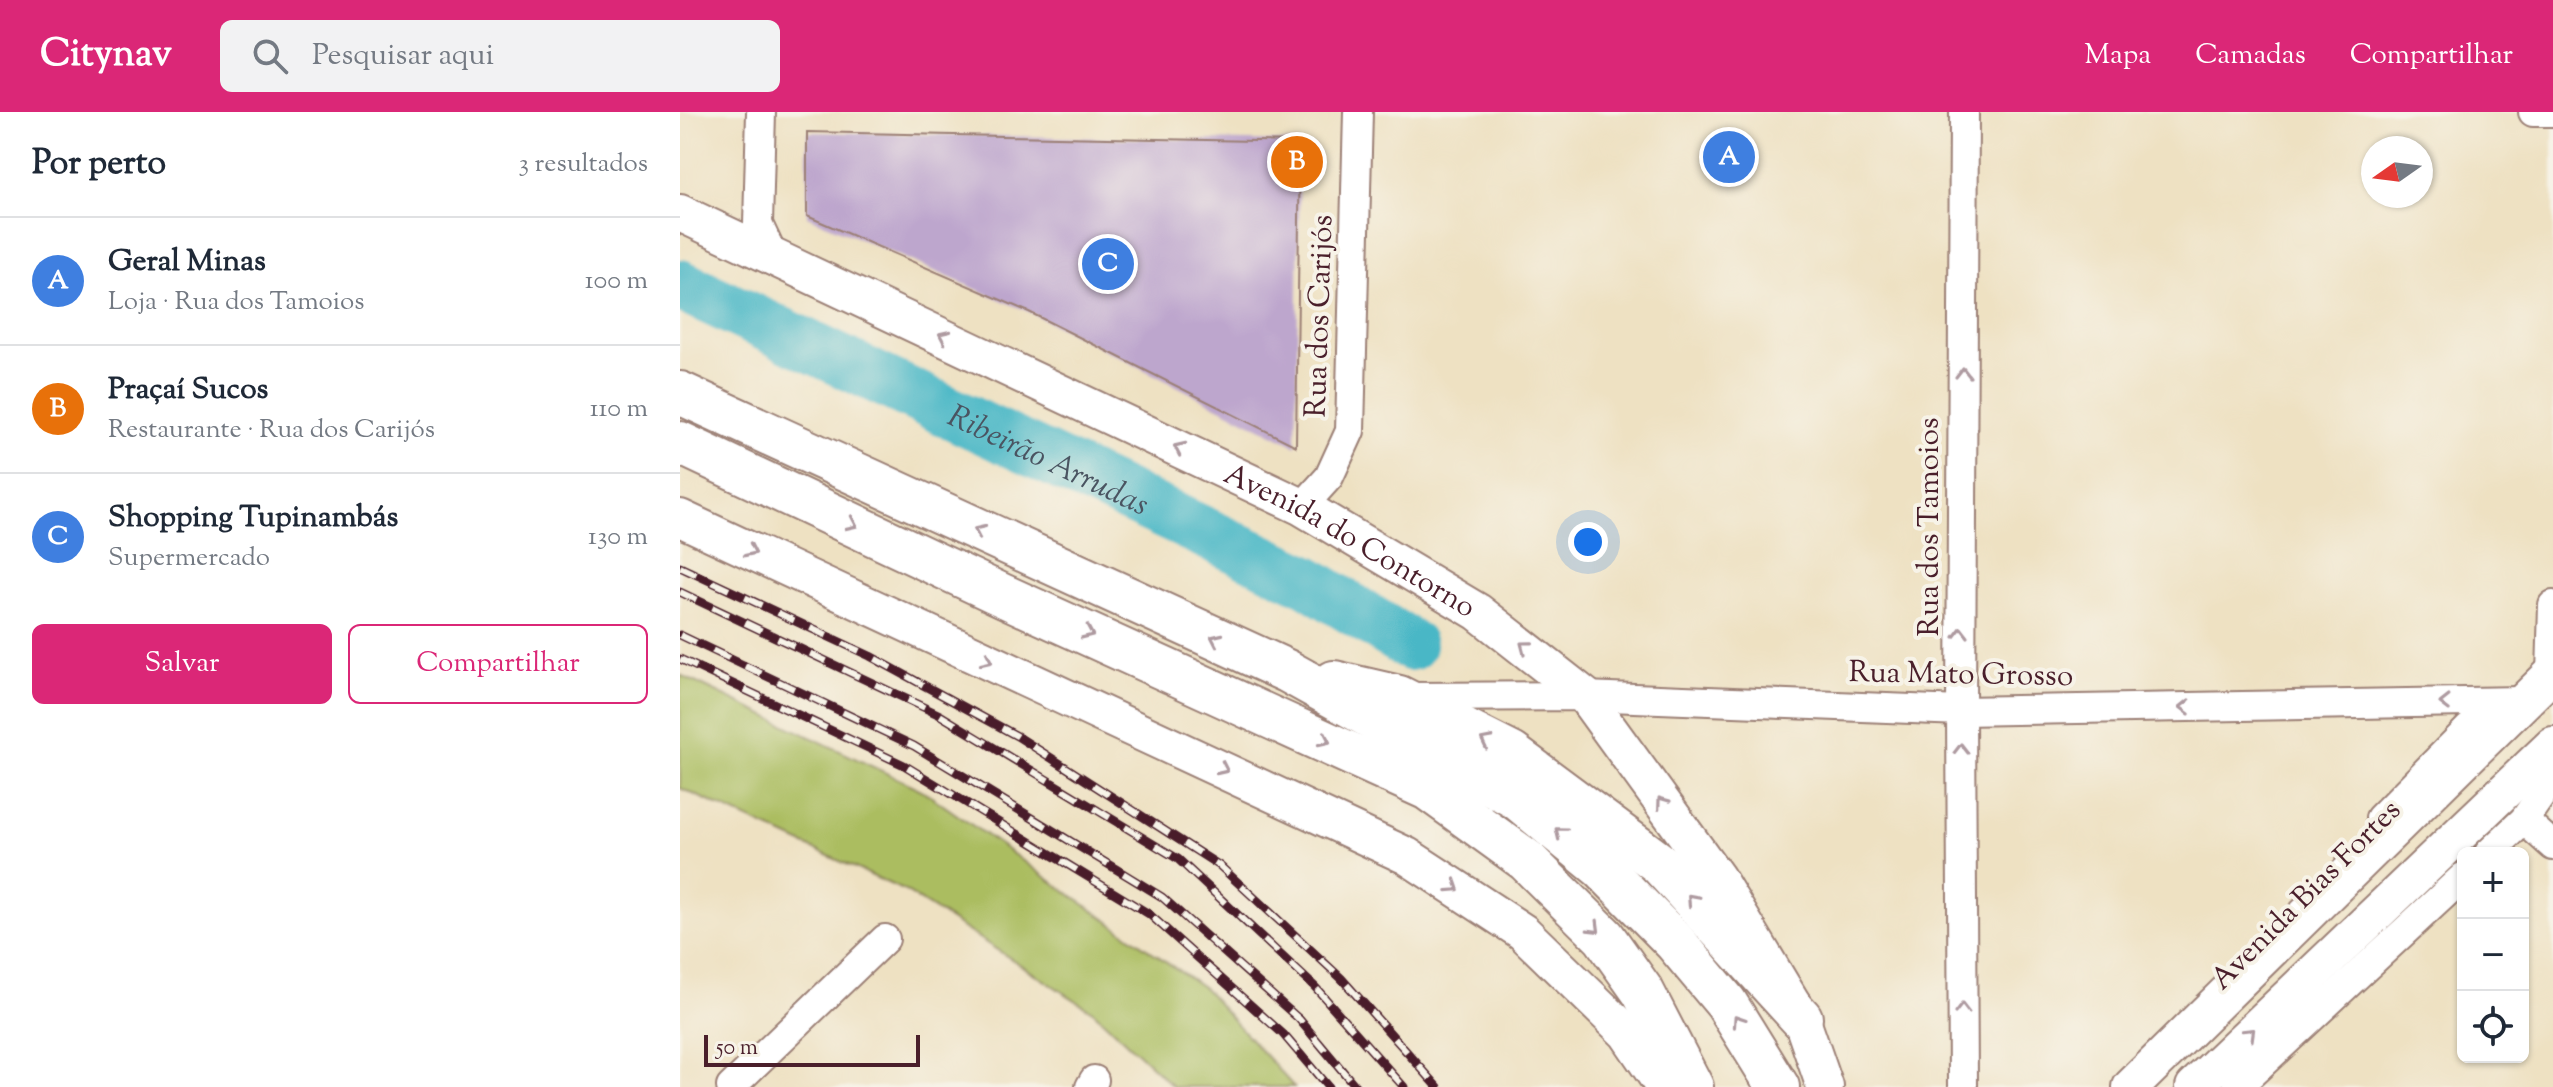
<!DOCTYPE html>
<html lang="pt">
<head>
<meta charset="utf-8">
<style>
	body { margin:0; font-family:"Sorts Mill Goudy",serif; background:#f2f2f3; color:#1f2937 }
	.controls { position:absolute; right:24px; bottom:24px; display:grid; overflow:hidden; border-radius:12px; box-shadow:0 2px 6px #0004 }
	.controls button { width:72px; height:72px; display:grid; place-items:center; padding:0; border:0; border-bottom:2px solid #e0e1e3; background:#fff; color:#1f2937; font:40px sans-serif }
	.compass { position:absolute; left:1681px; top:24px; width:72px; height:72px; border-radius:50%; background:#fff; box-shadow:0 2px 6px #0004; rotate:256deg }
	.scale { position:absolute; left:24px; bottom:20px; width:216px; box-sizing:border-box; padding-left:8px; border:4px solid #4a1f2b; border-top:0; font-size:22px; line-height:28px; white-space:nowrap; color:#4a1f2b; -webkit-text-stroke:6px #f7f3e8; paint-order:stroke }
	.you { position:absolute; left:908px; top:430px; width:28px; height:28px; margin:-20px; border:6px solid #fff; border-radius:50%; background:#1a73e8; box-shadow:0 0 0 12px #1a73e833 }
	.badge { display:grid; place-items:center; width:52px; height:52px; border-radius:50%; background:#db2777; color:#fff; font-size:26px; font-weight:700 }
	.pin { position:absolute; translate:-50% -50%; border:4px solid #fff; box-shadow:0 2px 8px #0006 }
	.list { margin:0; padding:0; list-style:none }
	h2 { display:flex; justify-content:space-between; align-items:center; height:104px; margin:0; padding:0 32px; font-size:34px }
	h2 small { font-size:26px; font-weight:400; color:#747a83 }
	.list li { display:grid; grid-template-columns:52px 1fr auto; gap:24px; align-items:center; box-sizing:border-box; height:128px; padding:0 32px; border-top:2px solid #e0e1e3 }
	.list b { display:block; font-size:30px; white-space:nowrap }
	.list p { margin:0; font-size:26px; white-space:nowrap; color:#747a83 }
	.list em { font-size:26px; font-style:normal; color:#747a83 }
	.actions { display:flex; gap:16px; padding:24px 32px }
	.actions a { flex:1; padding:18px 0; border:2px solid #db2777; border-radius:12px; text-align:center; font-size:28px; color:#db2777 }
	.actions .main { background:#db2777; color:#fff }
	.icon { flex:none; width:44px; height:44px; fill:none; stroke:currentColor; stroke-width:2; stroke-linecap:round; stroke-linejoin:round }
	.map { position:relative; flex:none; width:1873px; height:975px; overflow:hidden }
	header { display:flex; align-items:center; gap:48px; box-sizing:border-box; height:112px; padding:0 40px; background:#db2777; color:#fff }
	header strong { font-size:38px }
	nav { display:flex; gap:44px; margin-inline-start:auto; font-size:28px }
	.search { width:560px; height:72px; background:#f2f2f3; display:flex; align-items:center; gap:20px; box-sizing:border-box; padding:0 28px; border-radius:12px; color:#747a83; font-size:30px }
	main { display:flex }
	aside { flex:1; background:#fff }
	.map>svg:first-child { display:block }
	.green { fill:#abbd61; stroke:#7a6e46; stroke-width:2 }
	.lines { fill:none; stroke-linecap:round; stroke-linejoin:round }
	.river { stroke:#4ab7c6; stroke-width:52 }
	.building { fill:#bda6cd }
	.minor-casing { stroke:#9c8076; stroke-width:32 }
	.major-casing { stroke:#9c8076; stroke-width:40 }
	.highway-casing { stroke:#9c8076; stroke-width:46 }
	.minor { stroke:#fff; stroke-width:28 }
	.major { stroke:#fff; stroke-width:36 }
	.highway { stroke:#fff; stroke-width:42 }
	.rail-casing { stroke:#4a1f2b; stroke-width:9 }
	.rail { stroke:#f7f3e8; stroke-width:6; stroke-dasharray:18; stroke-linecap:butt }
	.oneway { stroke:#ae9aa0 }
	.labels { text-anchor:middle; stroke-width:8; stroke-linejoin:round; paint-order:stroke }
	.street-label { font-size:30px; fill:#4a1f2b; stroke:#f7f3e8 }
	.water-label { font-size:32px; font-style:italic; fill:#4a5461; stroke:#f7f3e8 }
</style>
</head>
<body>
<header>
<strong>Citynav</strong>
<div class="search"><svg class="icon" aria-label="search" viewBox="0 0 24 24"><circle cx="10" cy="10" r="6"/><path d="M15 15l6 6"/></svg>Pesquisar aqui</div>
<nav><a>Mapa</a><a>Camadas</a><a>Compartilhar</a></nav>
</header>
<main>
<aside>
<h2>Por perto<small>3 resultados</small></h2>
<ul class="list">
<li><span class="badge" style="background:#3f7fe0">A</span><div><b>Geral Minas</b><p>Loja · Rua dos Tamoios</p></div><em>100 m</em></li>
<li><span class="badge" style="background:#e8710a">B</span><div><b>Praçaí Sucos</b><p>Restaurante · Rua dos Carijós</p></div><em>110 m</em></li>
<li><span class="badge" style="background:#3f7fe0">C</span><div><b>Shopping Tupinambás</b><p>Supermercado</p></div><em>130 m</em></li>
</ul>
<div class="actions"><a class="main">Salvar</a><a>Compartilhar</a></div>
</aside>
<div class="map">
<svg width="1873" height="975" viewBox="0 0 1873 975">
	<rect width="100%" height="100%" fill="#f7f3e8"/>
	<filter id="ink" filterUnits="userSpaceOnUse"><feTurbulence type="fractalNoise" baseFrequency=".0125" numOctaves="2"/><feDisplacementMap in="SourceGraphic" scale="16" xChannelSelector="R" yChannelSelector="G"/><feConvolveMatrix kernelMatrix="1 2 1 2 8 2 1 2 1" color-interpolation-filters="sRGB"/></filter>
	<filter id="wash" filterUnits="userSpaceOnUse"><feTurbulence type="fractalNoise" baseFrequency=".006" numOctaves="4" result="noise"/><feDisplacementMap in="SourceGraphic" scale="32" xChannelSelector="R" yChannelSelector="G"/><feGaussianBlur stdDeviation="1.8" result="paint"/><feColorMatrix in="noise" values="0 0 0 0 0 0 0 0 0 0 0 0 0 0 0 0 0 1.4 0 .05"/><feComposite in="paint" operator="in"/></filter>
	<g filter="url(#wash)">
		<rect width="100%" height="100%" fill="#eee1c2"/>
		<!-- green -->
		<path class="green" d="M0,563L242,678L525,877L614,975H494L414,900L225,779L0,676Z"/>
		<g class="lines">
			<!-- river -->
			<path class="river" id="s1" d="M0,173L627,469L730,533"/>
		</g>
		<g id="blocks">
			<!-- building -->
			<path class="building" d="M127,20L620,30L616,334L349,200L127,104Z"/>
		</g>
	</g>
	<g filter="url(#ink)">
		<use href="#blocks" fill-opacity="0" stroke="#9c8076" stroke-width="2"/>
		<g class="lines">
			<!-- minor casing -->
			<g class="minor-casing">
				<g id="minor">
					<path d="M81,0L78,112L92,142"/>
					<path d="M1853,0H1873"/>
					<path d="M622,395L649,365L670,319L678,0"/>
					<path d="M1871,563L1873,493"/>
					<path d="M728,585L905,584L1281,599L1843,589"/>
					<path d="M1700,706L1789,616L1825,606"/>
					<path d="M1844,708L1873,734"/>
					<path d="M1809,741L1844,708L1862,682L1868,638"/>
					<path d="M51,975L205,827"/>
					<path d="M410,975L414,968"/>
					<path d="M1283,975L1281,599L1284,0"/>
					<path d="M1557,975L1783,765"/>
				</g>
			</g>
			<!-- major casing -->
			<g class="major-casing">
				<g id="major">
					<path id="s2" d="M0,101L622,395L798,500L905,584L1037,766L1121,906L1145,975"/>
					<path d="M0,406L727,744L843,820L947,921L984,975"/>
					<path d="M1451,975L1873,561"/>
					<path d="M1514,975L1873,633"/>
				</g>
			</g>
			<!-- highway casing -->
			<g class="highway-casing">
				<g id="highway">
					<path d="M0,281L607,559L838,687L922,756L995,830L1046,891L1098,975"/>
					<path d="M0,331L322,483L748,677L846,748L924,825L963,880L1012,975"/>
					<path d="M654,570L719,585L832,642L980,752L1121,906"/>
				</g>
			</g>
			<!-- minor -->
			<use href="#minor" class="minor"/>
			<!-- major -->
			<use href="#major" class="major"/>
			<!-- highway -->
			<use href="#highway" class="highway"/>
			<!-- rail casing -->
			<g class="rail-casing">
				<g id="rail">
					<path d="M0,455L190,544L337,624L540,754L661,866L758,975"/>
					<path d="M0,480L260,603L498,747L635,875L724,975"/>
					<path d="M0,523L234,634L482,785L619,907L676,975"/>
					<path d="M0,547L224,653L469,802L603,922L648,975"/>
				</g>
			</g>
			<!-- rail -->
			<use href="#rail" class="rail"/>
		</g>
		<!-- one-way arrows -->
		<defs><path id="oneway-chevron" d="M-2-3.5L2.5 0L-2 3.5" fill="none" stroke-width="1.6" stroke-linecap="round" stroke-linejoin="round" transform="scale(2)"/></defs>
		<g class="oneway">
			<use href="#oneway-chevron" transform="translate(264 224) rotate(-155)"/>
			<use href="#oneway-chevron" transform="translate(1283 261) rotate(-90)"/>
			<use href="#oneway-chevron" transform="translate(499 336) rotate(-155)"/>
			<use href="#oneway-chevron" transform="translate(172 412) rotate(25)"/>
			<use href="#oneway-chevron" transform="translate(299 419) rotate(-155)"/>
			<use href="#oneway-chevron" transform="translate(71 439) rotate(25)"/>
			<use href="#oneway-chevron" transform="translate(408 521) rotate(24)"/>
			<use href="#oneway-chevron" transform="translate(1281 521) rotate(-90)"/>
			<use href="#oneway-chevron" transform="translate(536 527) rotate(-155)"/>
			<use href="#oneway-chevron" transform="translate(845 534) rotate(-143)"/>
			<use href="#oneway-chevron" transform="translate(307 548) rotate(25)"/>
			<use href="#oneway-chevron" transform="translate(1765 591) rotate(179)"/>
			<use href="#oneway-chevron" transform="translate(1505 595) rotate(179)"/>
			<use href="#oneway-chevron" transform="translate(645 628) rotate(25)"/>
			<use href="#oneway-chevron" transform="translate(806 629) rotate(-153)"/>
			<use href="#oneway-chevron" transform="translate(1281 637) rotate(-90)"/>
			<use href="#oneway-chevron" transform="translate(543 657) rotate(25)"/>
			<use href="#oneway-chevron" transform="translate(982 690) rotate(-126)"/>
			<use href="#oneway-chevron" transform="translate(880 720) rotate(-141)"/>
			<use href="#oneway-chevron" transform="translate(774 775) rotate(33)"/>
			<use href="#oneway-chevron" transform="translate(1012 787) rotate(-132)"/>
			<use href="#oneway-chevron" transform="translate(915 816) rotate(45)"/>
			<use href="#oneway-chevron" transform="translate(1282 897) rotate(-90)"/>
			<use href="#oneway-chevron" transform="translate(1058 908) rotate(-124)"/>
			<use href="#oneway-chevron" transform="translate(1570 921) rotate(-44)"/>
		</g>
	</g>
	<g class="labels">
		<!-- street labels -->
		<g class="street-label">
			<text transform="translate(638 204) rotate(-88)" y="10">Rua dos Carijós</text>
			<text transform="translate(1248 415) rotate(-90)" y="10">Rua dos Tamoios</text>
			<text dy="10" stroke="none"><textPath href="#s2" startOffset="746">Avenida do Contorno</textPath></text>
			<text transform="translate(1281 561) rotate(1)" y="10">Rua Mato Grosso</text>
			<text transform="translate(1625 782) rotate(-45)" y="10">Avenida Bias Fortes</text>
		</g>
		<!-- water labels -->
		<g class="water-label">
			<text dy="11" stroke="none"><textPath href="#s1" startOffset="408">Ribeirão Arrudas</textPath></text>
		</g>
	</g>
</svg>
<div class="controls">
<button>+</button>
<button>−</button>
<button><svg class="icon" aria-label="locate" viewBox="0 0 24 24"><circle cx="12" cy="12" r="6"/><path d="M12 2v4M12 18v4M2 12h4M18 12h4"/></svg></button>
</div>
<svg class="compass" viewBox="-18 -18 36 36"><path d="M0-13l5 13h-10z" fill="#e53935"/><path d="M0 13l5-13h-10z" fill="#747a83"/></svg>
<div class="scale">50 m</div>
<div class="you"></div>
<div class="pin badge" style="left:1049px;top:45px;background:#3f7fe0">A</div>
<div class="pin badge" style="left:617px;top:50px;background:#e8710a">B</div>
<div class="pin badge" style="left:428px;top:152px;background:#3f7fe0">C</div>
</div>
</main>
</body>
</html>
